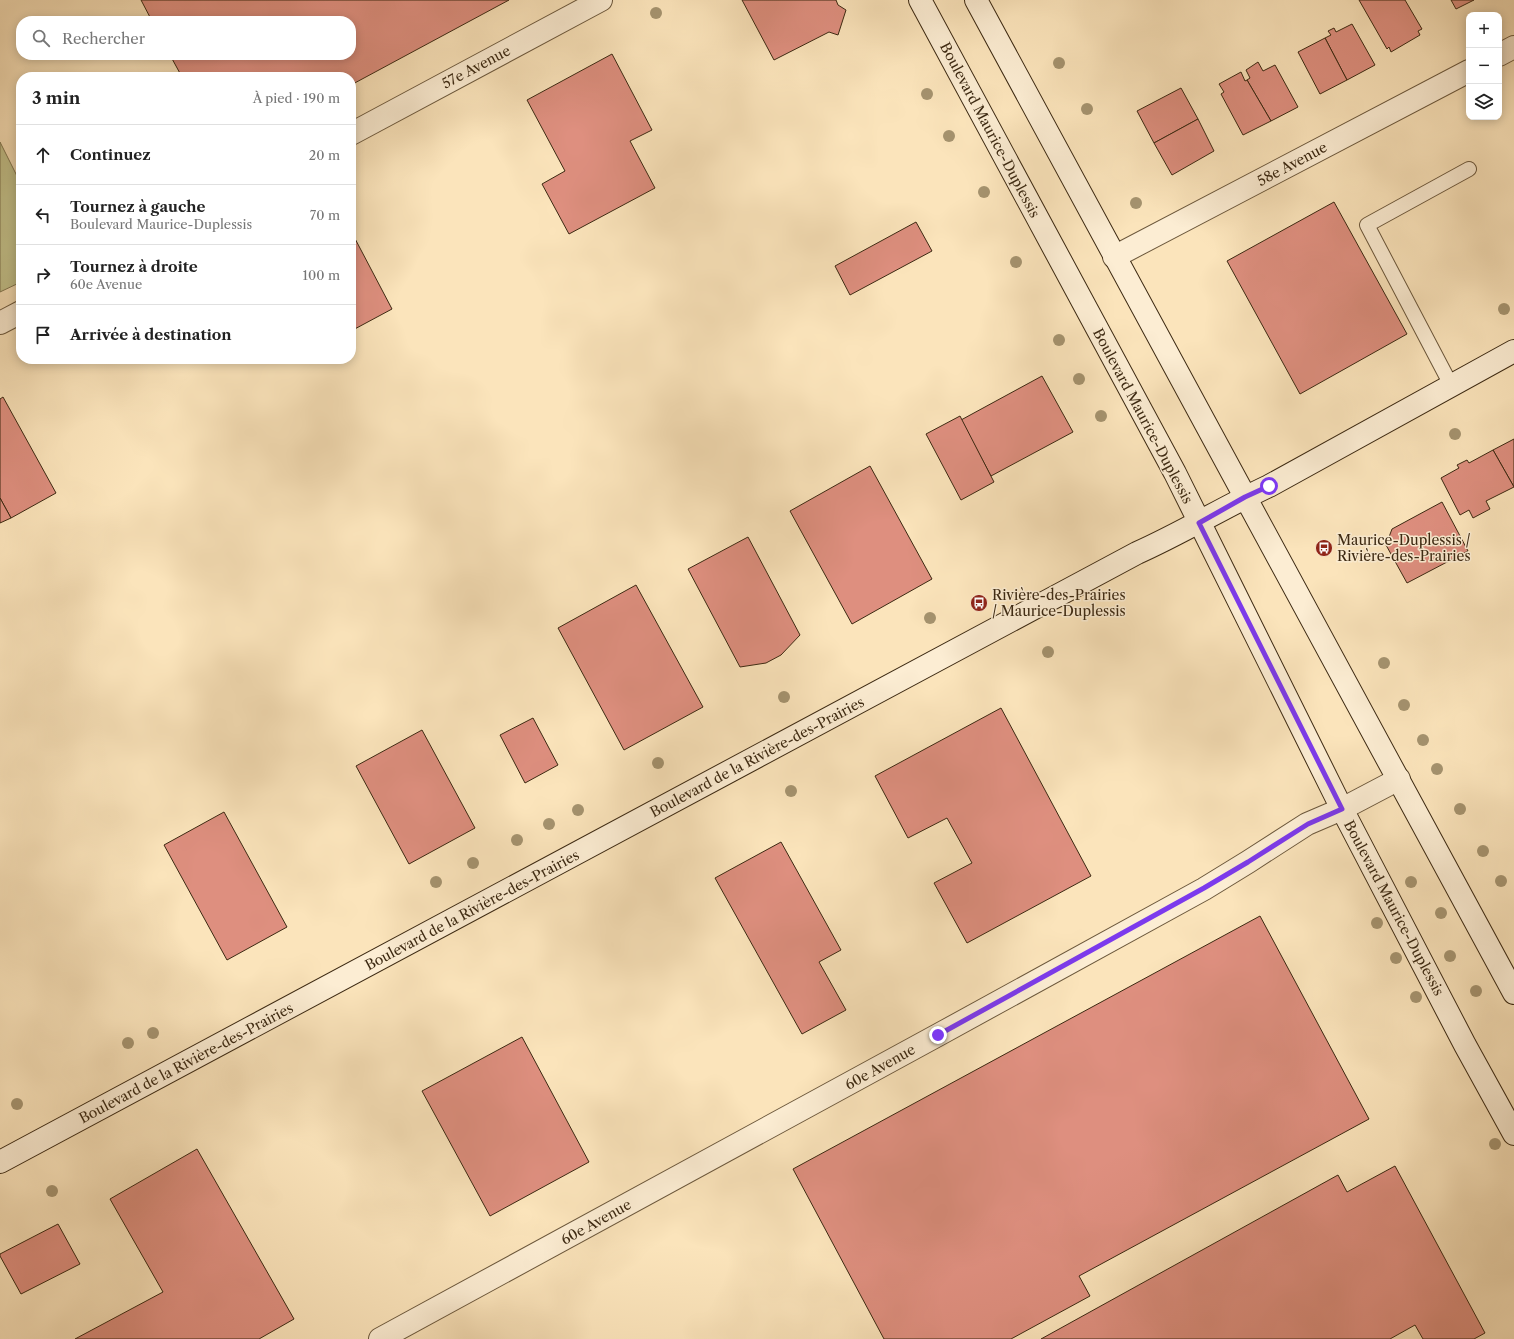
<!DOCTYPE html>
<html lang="fr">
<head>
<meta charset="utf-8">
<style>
	body { margin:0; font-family:"Libre Caslon Text",serif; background:#f6f6f6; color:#222 }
	.controls { position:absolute; right:12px; top:12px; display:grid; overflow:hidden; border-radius:8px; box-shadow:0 2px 10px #0003 }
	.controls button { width:36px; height:36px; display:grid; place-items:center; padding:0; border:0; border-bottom:1px solid #e0e0e0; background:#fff; color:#222; font:20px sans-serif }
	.stop { position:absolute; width:12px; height:12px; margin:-9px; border:3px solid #7c3aed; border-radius:50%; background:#fff }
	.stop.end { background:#7c3aed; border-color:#fff; box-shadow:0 1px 4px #0008 }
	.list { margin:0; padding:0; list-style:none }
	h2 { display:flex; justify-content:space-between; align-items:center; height:52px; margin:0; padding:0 16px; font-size:17px }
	h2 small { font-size:13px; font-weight:400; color:#767676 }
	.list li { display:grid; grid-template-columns:26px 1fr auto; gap:12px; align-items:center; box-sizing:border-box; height:60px; padding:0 16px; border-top:1px solid #e0e0e0 }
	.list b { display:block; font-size:15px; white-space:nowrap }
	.list p { margin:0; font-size:13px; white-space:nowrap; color:#767676 }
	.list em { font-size:13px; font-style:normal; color:#767676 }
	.icon { flex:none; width:22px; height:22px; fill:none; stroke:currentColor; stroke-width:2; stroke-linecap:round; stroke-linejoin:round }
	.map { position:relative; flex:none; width:1514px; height:1339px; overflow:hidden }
	.search { position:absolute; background:#fff; box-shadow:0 2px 10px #0003; left:16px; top:16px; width:340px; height:44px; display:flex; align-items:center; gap:10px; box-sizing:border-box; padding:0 14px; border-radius:16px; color:#767676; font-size:15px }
	.panel { position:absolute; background:#fff; box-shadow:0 2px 10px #0003; left:16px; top:72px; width:340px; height:292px; border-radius:16px }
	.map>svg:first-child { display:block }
	.green { fill:#c3c38d; stroke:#807650 }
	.building { fill:#de8f7f; stroke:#3c2912 }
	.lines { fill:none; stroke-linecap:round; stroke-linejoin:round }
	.lane-casing { stroke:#6c583c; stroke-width:16 }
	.street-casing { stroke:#6c583c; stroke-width:24 }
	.secondary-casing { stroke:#3c2912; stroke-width:24 }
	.lane { stroke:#fcedd3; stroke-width:14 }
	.street { stroke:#fcedd3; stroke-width:22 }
	.secondary { stroke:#fcedd3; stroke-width:22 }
	.tree { fill:#a5936f }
	.route { stroke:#7c3aed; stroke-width:5 }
	.labels { text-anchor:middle; stroke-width:3; stroke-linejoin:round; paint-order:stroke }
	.street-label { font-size:14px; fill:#3c2912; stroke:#fcedd3 }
	.poi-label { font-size:14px; fill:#3c2912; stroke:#fcedd3; text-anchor:start }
</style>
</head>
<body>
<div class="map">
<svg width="1514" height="1339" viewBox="0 0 1514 1339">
	<rect width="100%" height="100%" fill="#fbe4bb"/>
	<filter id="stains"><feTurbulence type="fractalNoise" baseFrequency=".005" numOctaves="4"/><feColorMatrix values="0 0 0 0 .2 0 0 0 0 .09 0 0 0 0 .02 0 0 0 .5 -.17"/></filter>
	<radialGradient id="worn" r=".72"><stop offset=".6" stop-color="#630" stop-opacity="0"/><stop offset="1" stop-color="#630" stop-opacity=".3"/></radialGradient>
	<!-- green -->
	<path class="green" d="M0,142L21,184V282L0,292Z"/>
	<!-- building -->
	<g class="building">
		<path d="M141,0H509L351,85V77H182L170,55H351V21H152Z"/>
		<path d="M742,0H836L838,5L846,10L838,35L829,32L774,60Z"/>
		<path d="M1359,0H1405L1422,29L1418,31L1420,35L1391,52L1389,47L1387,49Z"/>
		<path d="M1451,0H1474L1456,9Z"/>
		<path d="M1352,24L1375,65L1347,80L1325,38L1331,35L1328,31L1334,28L1336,32Z"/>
		<path d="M1325,38L1347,80L1320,94L1298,52Z"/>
		<path d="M612,54L652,130L630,141L655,188L569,234L542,184L565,171L527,100Z"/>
		<path d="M1258,62L1263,71L1275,65L1298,107L1271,121L1247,80L1250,78L1246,70Z"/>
		<path d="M1241,72L1245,81L1247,80L1271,121L1243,135L1221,94L1224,92L1219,84Z"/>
		<path d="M1181,88L1198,119L1154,143L1137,111Z"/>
		<path d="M1198,119L1214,151L1172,175L1154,143Z"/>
		<path d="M1334,202L1407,334L1300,394L1227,261Z"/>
		<path d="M916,222L932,251L850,295L835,266Z"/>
		<path d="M351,231L392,309L351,331Z"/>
		<path d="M1042,376L1073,432L991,476L961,420Z"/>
		<path d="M3,397L56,493L11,518L0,498V399Z"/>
		<path d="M960,416L994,482L961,500L926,434Z"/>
		<path d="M1514,439V487L1493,450Z"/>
		<path d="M1493,450L1514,487L1486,501L1490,509L1473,518L1469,510L1460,515L1441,478L1459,468L1457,465L1467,460L1469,463Z"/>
		<path d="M870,466L932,579L852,624L790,511Z"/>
		<path d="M0,498L11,518L0,523Z"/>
		<path d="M1442,502L1468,551L1407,583L1386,545L1392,529Z"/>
		<path d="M748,537L800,635L781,655L766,663L740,667L688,569Z"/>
		<path d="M636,585L703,707L624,750L558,628Z"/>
		<path d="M1001,708L1091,876L967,943L934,883L972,863L947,818L908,838L875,776Z"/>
		<path d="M533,718L558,765L525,783L500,735Z"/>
		<path d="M422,730L475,828L409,864L356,766Z"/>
		<path d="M224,812L287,927L227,960L164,845Z"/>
		<path d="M781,842L841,950L819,962L846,1010L802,1034L715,878Z"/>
		<path d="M1260,916L1369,1119L1079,1276L1090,1296L1011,1339H884L793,1169Z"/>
		<path d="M522,1037L589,1162L490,1216L422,1091Z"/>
		<path d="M197,1149L294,1319L259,1339H75L163,1292L110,1199Z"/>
		<path d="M1395,1166L1485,1333L1474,1339H1423L1415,1325L1390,1339H1041L1338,1175L1347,1192Z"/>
		<path d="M58,1224L80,1264L21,1294L0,1256V1254Z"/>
	</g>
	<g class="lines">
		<!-- lane casing -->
		<g class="lane-casing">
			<path id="lane" d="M1451,385L1367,225L1469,169"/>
		</g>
		<!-- street casing -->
		<g class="street-casing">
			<g id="street">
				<path d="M1499,55L1514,47"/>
				<path d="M351,134L601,0"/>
				<path d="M1114,257L1469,71"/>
				<path d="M0,323L21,312"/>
				<path d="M380,1339L938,1035L1204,889L1248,862L1307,824L1342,809L1399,779"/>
			</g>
		</g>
		<!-- secondary casing -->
		<g class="secondary-casing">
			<g id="secondary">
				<path d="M920,0L1175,473L1342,809L1465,1045L1514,1134"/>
				<path d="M976,0L1514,993"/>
				<path d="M0,1162L1137,553C1182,533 1224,507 1269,486L1514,351"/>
			</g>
		</g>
		<!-- lane -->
		<use href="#lane" class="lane"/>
		<!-- street -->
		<use href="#street" class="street"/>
		<!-- secondary -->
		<use href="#secondary" class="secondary"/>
	</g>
	<!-- trees -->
	<g class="tree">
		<circle cx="656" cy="13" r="6"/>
		<circle cx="1059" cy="63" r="6"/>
		<circle cx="927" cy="94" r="6"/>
		<circle cx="1087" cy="109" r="6"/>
		<circle cx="949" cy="136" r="6"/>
		<circle cx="984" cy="192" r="6"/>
		<circle cx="1136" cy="203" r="6"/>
		<circle cx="1016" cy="262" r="6"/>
		<circle cx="1504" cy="309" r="6"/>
		<circle cx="1059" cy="340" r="6"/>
		<circle cx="1079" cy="379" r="6"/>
		<circle cx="1101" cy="416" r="6"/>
		<circle cx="1455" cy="434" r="6"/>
		<circle cx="930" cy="618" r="6"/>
		<circle cx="1048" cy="652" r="6"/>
		<circle cx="1384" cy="663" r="6"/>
		<circle cx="784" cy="697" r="6"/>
		<circle cx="1404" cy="705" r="6"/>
		<circle cx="1423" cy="740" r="6"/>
		<circle cx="658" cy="763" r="6"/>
		<circle cx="1437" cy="769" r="6"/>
		<circle cx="791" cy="791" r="6"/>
		<circle cx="1460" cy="809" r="6"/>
		<circle cx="578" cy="810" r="6"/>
		<circle cx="549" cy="824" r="6"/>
		<circle cx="517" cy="840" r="6"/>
		<circle cx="1483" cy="851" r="6"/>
		<circle cx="473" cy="863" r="6"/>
		<circle cx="1501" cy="881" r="6"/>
		<circle cx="436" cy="882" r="6"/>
		<circle cx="1411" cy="882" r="6"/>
		<circle cx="1441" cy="913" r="6"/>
		<circle cx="1377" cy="923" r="6"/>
		<circle cx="1450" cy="956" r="6"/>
		<circle cx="1396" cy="958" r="6"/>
		<circle cx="1476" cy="991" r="6"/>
		<circle cx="1416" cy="997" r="6"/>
		<circle cx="153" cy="1033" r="6"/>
		<circle cx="128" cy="1043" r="6"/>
		<circle cx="17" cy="1104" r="6"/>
		<circle cx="1495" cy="1144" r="6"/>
		<circle cx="52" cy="1191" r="6"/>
	</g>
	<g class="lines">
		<!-- route -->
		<path class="route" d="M938,1035L1204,888L1248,862L1308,824L1342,809L1199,523L1245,497L1269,486"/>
	</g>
	<!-- icons -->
	<defs>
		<g id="bus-disc" transform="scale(0.9)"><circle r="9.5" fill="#8f2418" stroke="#fcedd3"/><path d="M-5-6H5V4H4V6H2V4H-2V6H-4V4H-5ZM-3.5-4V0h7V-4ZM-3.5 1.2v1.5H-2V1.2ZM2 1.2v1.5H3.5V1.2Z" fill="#fff"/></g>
	</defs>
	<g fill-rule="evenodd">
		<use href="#bus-disc" x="1324" y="548"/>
		<use href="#bus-disc" x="979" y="603"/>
	</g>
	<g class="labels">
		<!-- street labels -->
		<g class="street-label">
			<text transform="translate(476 67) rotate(-28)" y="5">57e Avenue</text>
			<text transform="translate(990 130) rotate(62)" y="5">Boulevard Maurice-Duplessis</text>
			<text transform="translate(1292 164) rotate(-28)" y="5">58e Avenue</text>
			<text transform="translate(1143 416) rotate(62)" y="5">Boulevard Maurice-Duplessis</text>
			<text transform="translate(757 757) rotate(-28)" y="5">Boulevard de la Rivière-des-Prairies</text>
			<text transform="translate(1394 908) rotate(62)" y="5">Boulevard Maurice-Duplessis</text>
			<text transform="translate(472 910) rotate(-28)" y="5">Boulevard de la Rivière-des-Prairies</text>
			<text transform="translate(186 1063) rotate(-28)" y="5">Boulevard de la Rivière-des-Prairies</text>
			<text transform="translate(880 1067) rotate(-29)" y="5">60e Avenue</text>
			<text transform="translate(596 1222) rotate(-29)" y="5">60e Avenue</text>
		</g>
		<!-- poi labels -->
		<g class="poi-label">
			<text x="1337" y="545">Maurice-Duplessis /<tspan x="1337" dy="16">Rivière-des-Prairies</tspan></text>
			<text x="992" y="600">Rivière-des-Prairies<tspan x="992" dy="16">/ Maurice-Duplessis</tspan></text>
		</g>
	</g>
	<rect width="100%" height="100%" filter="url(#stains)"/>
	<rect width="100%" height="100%" fill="url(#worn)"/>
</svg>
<div class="controls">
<button>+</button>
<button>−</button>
<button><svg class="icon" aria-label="layers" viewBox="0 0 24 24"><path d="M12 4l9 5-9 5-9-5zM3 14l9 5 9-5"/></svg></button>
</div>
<div class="stop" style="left:1269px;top:486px"></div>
<div class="stop end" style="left:938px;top:1035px"></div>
<div class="search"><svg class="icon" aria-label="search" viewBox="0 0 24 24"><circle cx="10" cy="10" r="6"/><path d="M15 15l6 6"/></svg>Rechercher</div>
<section class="panel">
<h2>3 min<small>À pied · 190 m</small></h2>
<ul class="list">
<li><svg class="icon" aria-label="ahead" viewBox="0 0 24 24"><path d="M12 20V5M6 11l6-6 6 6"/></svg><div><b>Continuez</b></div><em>20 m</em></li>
<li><svg class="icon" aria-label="left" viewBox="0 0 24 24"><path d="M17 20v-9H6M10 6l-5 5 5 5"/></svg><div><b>Tournez à gauche</b><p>Boulevard Maurice-Duplessis</p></div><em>70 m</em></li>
<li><svg class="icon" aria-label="right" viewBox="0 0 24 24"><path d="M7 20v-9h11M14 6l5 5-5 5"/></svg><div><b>Tournez à droite</b><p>60e Avenue</p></div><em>100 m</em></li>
<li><svg class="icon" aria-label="arrive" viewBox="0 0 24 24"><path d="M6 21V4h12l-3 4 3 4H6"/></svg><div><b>Arrivée à destination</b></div></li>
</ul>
</section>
</div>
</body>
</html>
